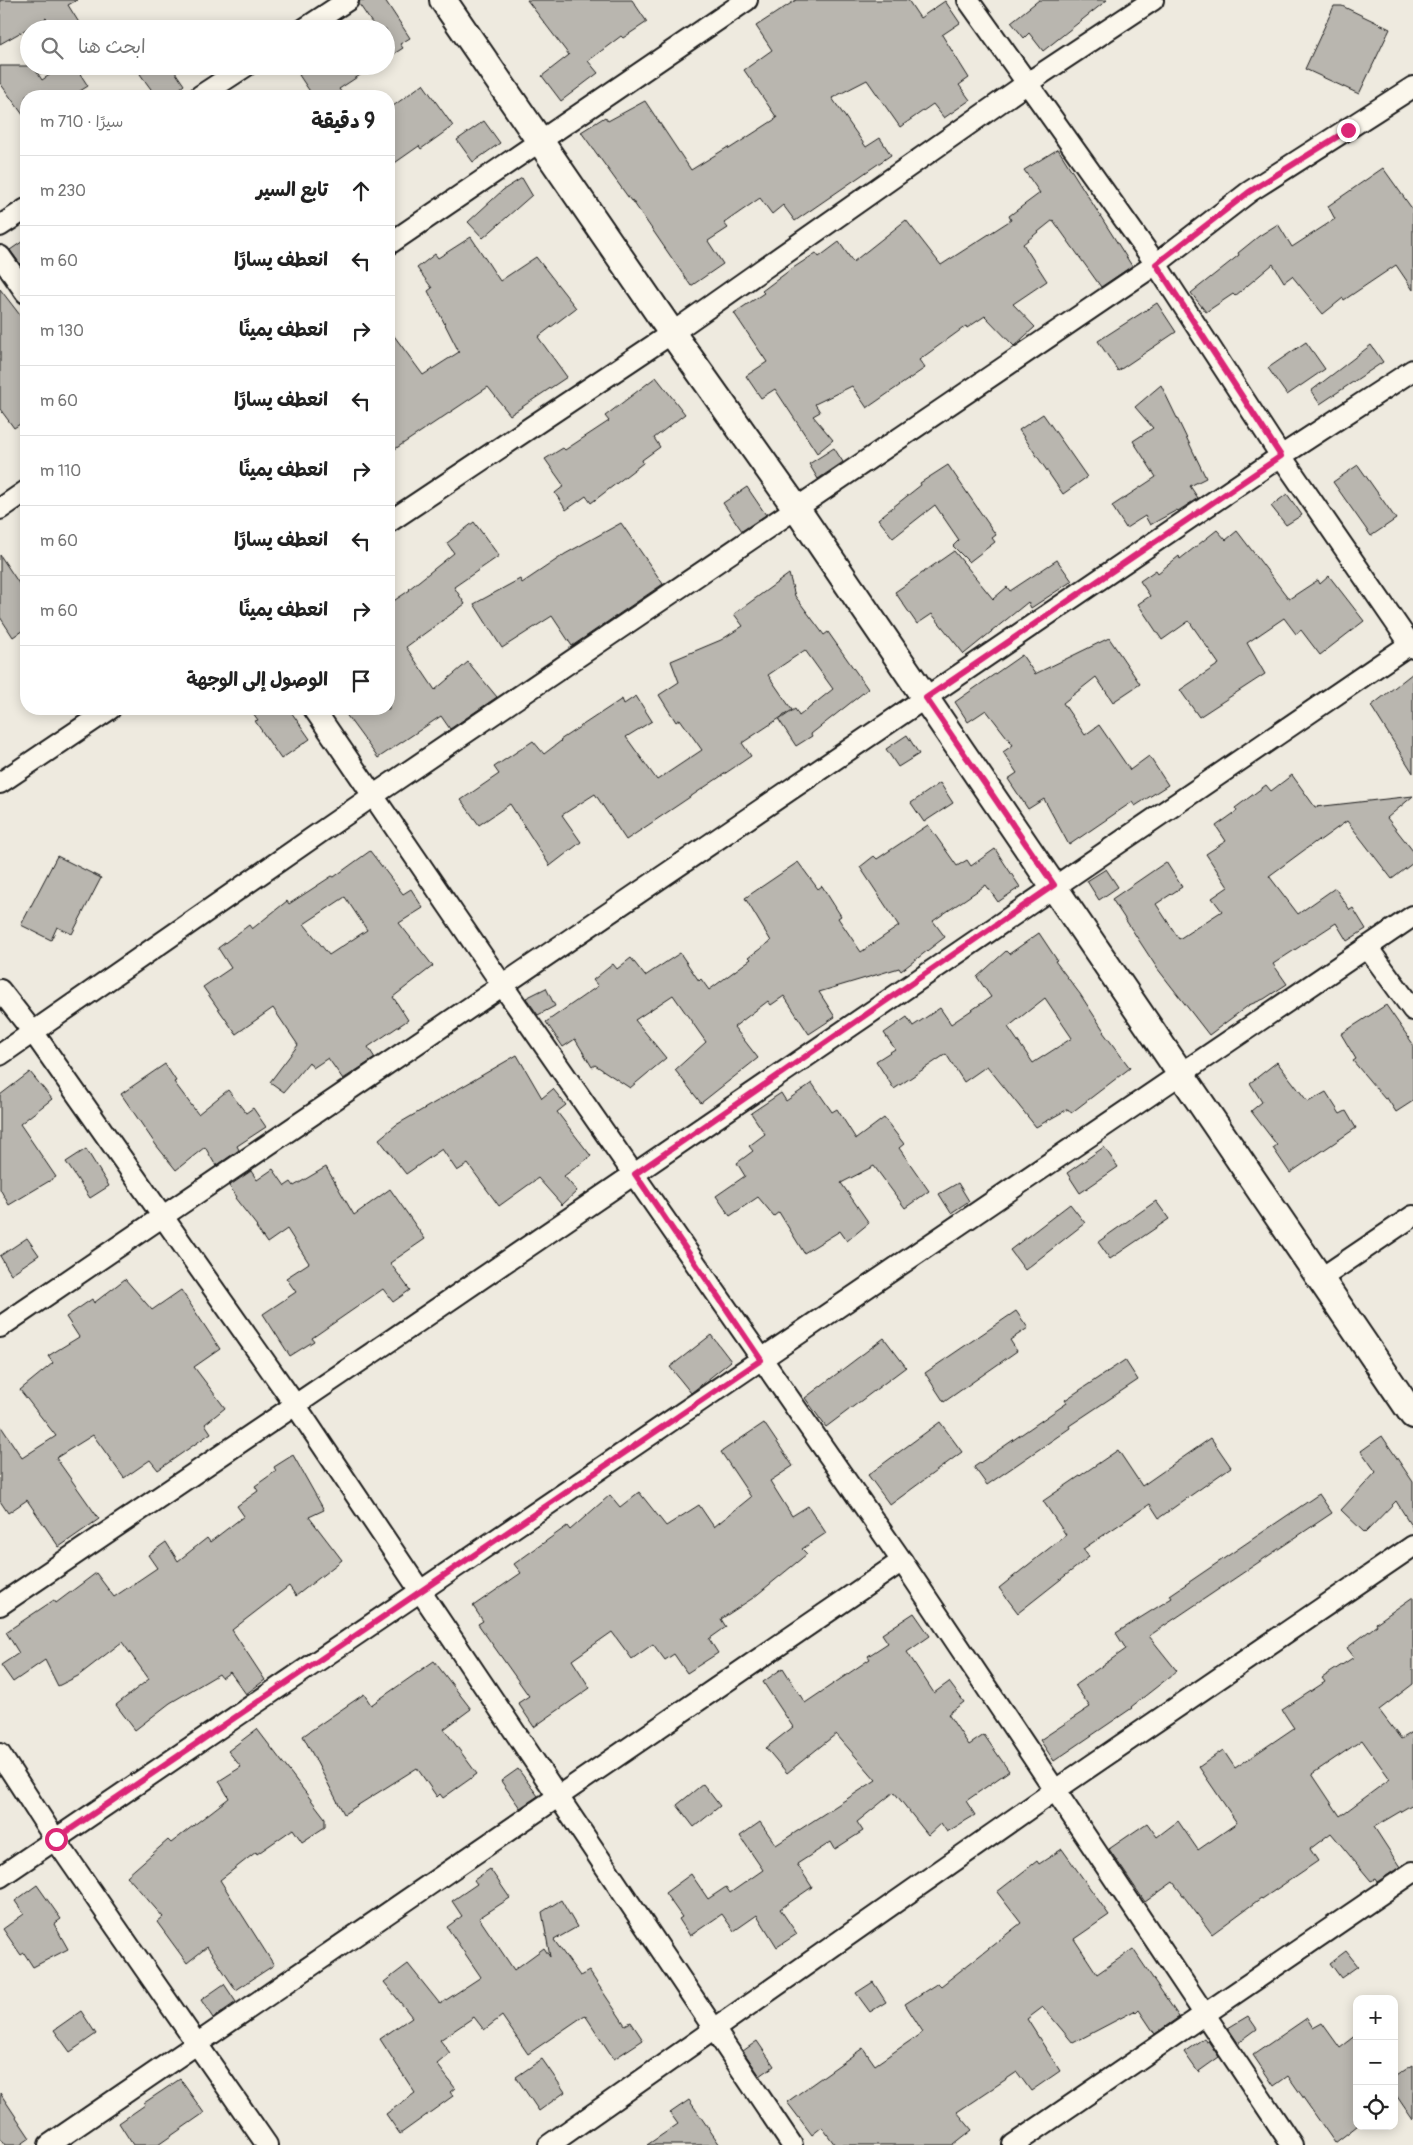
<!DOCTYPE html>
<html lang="ar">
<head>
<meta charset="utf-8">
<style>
	body { margin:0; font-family:Pangolin,"Playpen Sans Arabic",sans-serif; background:#f2f2f2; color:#222; direction:rtl }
	.controls { position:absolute; right:15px; bottom:15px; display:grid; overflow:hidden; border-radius:10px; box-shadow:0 2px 12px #0003 }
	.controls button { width:45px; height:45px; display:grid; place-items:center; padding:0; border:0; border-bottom:1px solid #e0e0e0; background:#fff; color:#222; font:25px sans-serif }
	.stop { position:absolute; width:15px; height:15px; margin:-11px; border:4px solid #db2777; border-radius:50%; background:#fff }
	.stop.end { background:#db2777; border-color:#fff; box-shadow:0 1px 5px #0008 }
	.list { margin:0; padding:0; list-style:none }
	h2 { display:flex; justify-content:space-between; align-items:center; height:65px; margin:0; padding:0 20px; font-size:21px }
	h2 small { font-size:16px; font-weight:400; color:#767676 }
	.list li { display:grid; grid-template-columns:32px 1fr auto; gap:15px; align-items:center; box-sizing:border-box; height:70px; padding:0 20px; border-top:1px solid #e0e0e0 }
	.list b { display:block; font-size:19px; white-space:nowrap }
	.list em { font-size:16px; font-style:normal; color:#767676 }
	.icon { flex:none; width:28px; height:28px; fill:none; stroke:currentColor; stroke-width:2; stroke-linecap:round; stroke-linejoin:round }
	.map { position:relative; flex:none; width:1413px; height:2145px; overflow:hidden; direction:ltr }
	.search { position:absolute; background:#fff; box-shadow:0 2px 12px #0003; left:20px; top:20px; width:375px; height:55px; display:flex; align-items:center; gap:12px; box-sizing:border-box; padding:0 18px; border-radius:28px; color:#767676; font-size:19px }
	.panel { position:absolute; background:#fff; box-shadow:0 2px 12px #0003; left:20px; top:90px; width:375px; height:625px; border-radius:20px; direction:rtl }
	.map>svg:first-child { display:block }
	.building { fill:#b9b6af; stroke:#1c1c1c; fill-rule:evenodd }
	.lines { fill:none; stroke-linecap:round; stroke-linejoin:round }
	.minor-casing { stroke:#1c1c1c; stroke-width:24 }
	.tertiary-casing { stroke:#1c1c1c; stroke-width:30 }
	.minor { stroke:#fbf7ec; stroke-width:20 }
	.tertiary { stroke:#fbf7ec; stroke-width:26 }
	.route { stroke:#db2777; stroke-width:6 }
</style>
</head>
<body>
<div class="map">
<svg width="1413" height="2145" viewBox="0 0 1413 2145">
	<rect width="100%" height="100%" fill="#eeeadf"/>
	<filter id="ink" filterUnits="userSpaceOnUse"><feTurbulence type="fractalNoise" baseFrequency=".02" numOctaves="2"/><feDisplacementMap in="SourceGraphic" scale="10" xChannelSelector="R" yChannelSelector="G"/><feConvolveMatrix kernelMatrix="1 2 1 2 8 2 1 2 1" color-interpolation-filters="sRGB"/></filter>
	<g filter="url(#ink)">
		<!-- building -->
		<g class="building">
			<path d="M0,0H77L68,5L83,29H53L46,18L0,44Z"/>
			<path d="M360,0H385L410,38L400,44L403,48L386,59V29H371L374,26L359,4Z"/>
			<path d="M527,0H632L647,22L623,38L621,36L588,61L598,73L561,101L542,76L569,55Z"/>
			<path d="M796,0H908L920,18L945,1L960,23L942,35L969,78L959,85L970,100L944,118L933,104L900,127L867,80L832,98L866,147L880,138L891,155L795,221L783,205L772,214L760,198L724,223L728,228L708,241L723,264L691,286L632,200L631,201L581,132L605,117L608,121L645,101L691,170L728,147L729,149L777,118L744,70L772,50L756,26Z"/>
			<path d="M1039,0H1107L1043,51L1029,33L1024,38L1011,22Z"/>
			<path d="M1334,6H1342L1390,29L1359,94L1305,69Z"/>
			<path d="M0,66H33L42,80L63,66H75L88,86L72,96H26V119L0,83Z"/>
			<path d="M150,66H171L184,85L170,96H156L140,74Z"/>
			<path d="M313,66H374L339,89L344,96H313L299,75Z"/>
			<path d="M423,84L453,126L421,149L419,146L389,167V109Z"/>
			<path d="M484,121L500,143L473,162L457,140Z"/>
			<path d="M1058,149L1132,266L1101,287L1053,220L1023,244L1047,281L1013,304L1035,327L1014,346L985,316L967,328L966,326L919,360L925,368L867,408L852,386L815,404L820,412L813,416L833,440L817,453L775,389L761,398L746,376L767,362L734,313L764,293L762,291L790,270L816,253L819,257L839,242L853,262L906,220L941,265L1011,220L1009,216L1040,193L1024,170Z"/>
			<path d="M1383,168L1413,210V290L1396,265L1344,300L1343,298L1323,314L1292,276L1284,282L1273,264L1235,296L1233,294L1206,312L1191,293L1239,255L1238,253L1259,236L1278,224L1292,247L1335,219L1328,206Z"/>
			<path d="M522,178L532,195L483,238L468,222L503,190Z"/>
			<path d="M471,237L500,281L536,257L576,308L538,337L567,377L510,415L488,387L389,453V329L423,375L459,352L428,291L432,288L417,268L435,254L438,258Z"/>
			<path d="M26,239V268L24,269L10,250Z"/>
			<path d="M0,289L26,323V420L14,428L0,409Z"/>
			<path d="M1157,303L1176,332L1118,371L1098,341Z"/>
			<path d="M1306,342L1325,369L1287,395L1268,368Z"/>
			<path d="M1371,345L1383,362L1320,404L1311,391Z"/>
			<path d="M656,377L685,414L654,438L660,447L642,460L643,463L591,503L586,496L566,510L555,493L564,486L545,459L563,448L565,450L609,421L605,416Z"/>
			<path d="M1161,385L1206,478L1190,486L1198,498L1178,511L1177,510L1150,525L1145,516L1126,528L1112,506L1156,477L1133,441L1153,428L1135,407Z"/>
			<path d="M1043,414L1087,477L1063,494L1019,430Z"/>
			<path d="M834,448L843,462L818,479L809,464Z"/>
			<path d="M948,465L996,535L992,538L995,542L969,562L953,546L959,540L935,505L893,538L878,519L921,485L920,483Z"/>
			<path d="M1358,465L1396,519L1371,536L1333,482Z"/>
			<path d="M747,487L766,515L742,531L723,503Z"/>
			<path d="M1287,494L1302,515L1286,525L1271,506Z"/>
			<path d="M474,522L499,556L454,587L465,604L406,647L435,690L468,662L497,697L450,729L441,716L378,758L342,709H389V604L410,590L409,589L454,553L447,543Z"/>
			<path d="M621,523L663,584L572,646L552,616L502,648L474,604L520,579L522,583L565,554Z"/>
			<path d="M1217,530L1226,540L1237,531L1289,599L1318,580L1320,584L1329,576L1364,621L1320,655L1301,630L1296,634L1284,618L1247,643L1265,674L1199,717L1180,690L1219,664L1189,621L1162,640L1138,604L1150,596L1140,581L1156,570L1158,573L1179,556L1180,559Z"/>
			<path d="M954,551L993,599L1007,587L1010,591L1057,560L1072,581L1031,608L1028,602L964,654L932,614L917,624L895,592Z"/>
			<path d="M0,555L26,594V628L13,637L0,617Z"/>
			<path d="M789,574L795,596L824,635L828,632L868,689L811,734L812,736L796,746L779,720L795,709L799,716L833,689L805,650L768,675L792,710L742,743L751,756L626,840L595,794L562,815L581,842L550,866L510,804L479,825L461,800L499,774L494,767L533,741L544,754L561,741L560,740L622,699L624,704L636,696L652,721L626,737L657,780L702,750L680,719L676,722L659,695L679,682L671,661L721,640L743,626L734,614Z"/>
			<path d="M1109,638L1140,684L1113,702L1096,677L1063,703L1085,735L1099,725L1130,770L1149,756L1168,785L1135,806L1132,802L1069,845L1044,799L1028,809L1008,779L1017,773L1003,752L1013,745L986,710L968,722L955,702L1022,655L1035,674Z"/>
			<path d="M1413,673V773L1371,706Z"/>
			<path d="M250,709H289L310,739L281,759L255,721L258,720Z"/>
			<path d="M907,735L919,754L898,767L886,749Z"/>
			<path d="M1292,775L1315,807L1413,796L1387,818L1413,851V863L1392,879L1347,821L1319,841L1318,840L1269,876L1298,914L1335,888L1350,910L1353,908L1366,929L1347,941L1336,923L1273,964L1287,984L1264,999L1249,1005L1209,1035L1157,968L1112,899L1166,862L1182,887L1156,904L1179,939L1222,911L1212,898L1228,887L1206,854L1226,841L1216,826L1237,811L1235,808L1266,785L1271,791Z"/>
			<path d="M940,783L953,803L924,822L911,803Z"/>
			<path d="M928,825L957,866L967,860L971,866L995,849L1020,887L998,902L986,885L933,921L945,937L901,971L899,968L819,992L835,1017L809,1034L784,996L771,1005L768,1001L734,1027L758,1058L701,1103L675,1070L706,1042L673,995L635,1020L666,1058L630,1088L595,1065L592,1067L575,1039L563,1047L546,1022L598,986L593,980L613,964L617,969L631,958L645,976L680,953L699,981L701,979L709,990L751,959L749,957L771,941L745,898L798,862L818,889L822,886L841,916L838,918L861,952L899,926L860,867L874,856L877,859Z"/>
			<path d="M370,851L403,894L411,889L423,908L399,923L433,966L393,997L408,1020L368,1047L375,1058L343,1079L328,1058L313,1068L309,1062L284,1092L270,1082L298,1045L273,1008L236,1034L203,987L231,968L218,948L249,925L252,929L287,901L289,904L332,876L334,877ZM345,897L367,930L329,955L304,924Z"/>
			<path d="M57,856L101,878L72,934L57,927L51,940L21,925Z"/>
			<path d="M1106,869L1118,887L1099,900L1087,881Z"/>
			<path d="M1039,933L1057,960L1055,961L1080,994L1104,1031L1103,1032L1130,1068L1071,1113L1068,1109L1036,1127L987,1066L964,1082L946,1054L894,1089L876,1061L895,1049L884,1033L907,1017L913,1026L940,1008L951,1024L991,997L977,977L1006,951L1009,954ZM1045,998L1072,1038L1033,1063L1008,1027Z"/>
			<path d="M546,988L555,1006L538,1015L526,998Z"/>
			<path d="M1386,1005L1413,1044V1101L1396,1112L1387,1098L1385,1099L1353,1061L1356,1059L1341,1034Z"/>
			<path d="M517,1055L542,1098L553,1089L566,1105L557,1112L591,1156L564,1176L577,1191L562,1205L538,1178L499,1206L468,1164L457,1171L442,1149L406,1174L379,1139L396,1125Z"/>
			<path d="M1277,1062L1308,1102L1326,1092L1340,1114L1346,1111L1356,1128L1290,1173L1273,1148L1277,1145L1251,1111L1262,1102L1250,1083Z"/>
			<path d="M165,1064L176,1081L174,1082L198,1114L228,1090L246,1113L253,1108L266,1127L237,1146L239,1150L216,1166L205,1147L176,1170L156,1145L121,1094Z"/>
			<path d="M30,1072L52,1099L20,1124L56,1177L9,1205L0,1189V1095Z"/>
			<path d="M812,1083L832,1112L837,1109L856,1139L884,1118L904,1144L899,1148L929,1191L905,1208L874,1166L841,1183L869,1223L847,1241L840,1231L804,1253L779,1212L774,1216L758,1197L730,1216L716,1196L745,1176L737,1163L753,1151L749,1146L765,1134L751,1113L781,1093L786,1101Z"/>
			<path d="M1104,1147L1118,1167L1080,1193L1067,1173Z"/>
			<path d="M86,1149L109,1186L90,1198L66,1162Z"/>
			<path d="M326,1167L354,1215L390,1189L425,1239L390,1263L410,1290L393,1302L383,1289L312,1338L314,1341L290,1356L263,1314L296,1292L286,1278L309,1263L287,1229L267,1243L256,1227L257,1226L235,1198L237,1197L229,1186L251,1171L257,1180L273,1169L285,1186L291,1182L294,1186Z"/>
			<path d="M958,1183L969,1201L951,1213L939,1194Z"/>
			<path d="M1156,1201L1169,1219L1110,1259L1098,1242Z"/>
			<path d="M1070,1204L1085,1223L1025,1270L1010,1250Z"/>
			<path d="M27,1238L39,1255L11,1274L0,1256Z"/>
			<path d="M125,1279L152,1310L181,1290L220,1349L194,1367L225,1408L205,1424L211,1433L158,1470L150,1460L124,1478L93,1435L56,1458L99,1519L59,1547L27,1500L8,1513L0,1501V1425L22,1458L56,1436L20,1390L53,1363L48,1356L79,1337L66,1317L92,1299L94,1303Z"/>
			<path d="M1016,1311L1028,1328L1010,1340L1017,1351L944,1402L925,1373Z"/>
			<path d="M711,1335L731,1361L691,1393L670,1367Z"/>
			<path d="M884,1338L906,1367L826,1427L805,1398Z"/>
			<path d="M1125,1360L1138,1380L1069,1426L1070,1428L987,1485L974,1467L1067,1403L1065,1400Z"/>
			<path d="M940,1422L962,1452L890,1505L868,1475Z"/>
			<path d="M764,1423L793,1466L770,1481L792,1516L808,1506L826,1533L802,1549L807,1554L753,1598L721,1619L726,1627L709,1639L718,1653L687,1673L674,1654L665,1660L653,1644L632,1659L612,1632L572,1660L590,1688L534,1727L518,1703L529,1696L478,1624L483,1621L473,1606L521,1573L514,1564L567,1526L570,1530L610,1495L620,1507L639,1492L666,1526L699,1505L714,1527L751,1497L721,1452Z"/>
			<path d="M1382,1436L1413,1482V1528L1396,1501L1365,1533L1341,1510L1376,1472L1361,1451Z"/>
			<path d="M1211,1438L1231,1467L1159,1518L1150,1504L1083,1549L1089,1557L1018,1613L999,1588L1066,1535L1043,1501L1118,1450L1142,1486Z"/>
			<path d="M293,1455L324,1510L309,1517L342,1560L296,1596L289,1586L232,1630L265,1680L246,1694L230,1672L222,1678L219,1674L170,1703L135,1730L116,1705L149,1679L122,1642L78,1676L58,1686L45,1660L13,1682L1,1665L19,1653L6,1632L54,1600L56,1603L96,1573L114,1597L157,1568L148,1555L166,1542L178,1561L207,1538L210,1542L244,1516L237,1506L258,1491L255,1486L276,1471L274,1467Z"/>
			<path d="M1319,1494L1332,1513L1149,1636L1177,1671L1131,1707L1132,1708L1054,1761L1040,1740L1090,1707L1075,1685L1126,1649L1116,1633L1172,1598L1170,1595Z"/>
			<path d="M1413,1597V1684L1379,1710L1401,1739L1413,1732V1804L1374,1827L1400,1867L1377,1882L1375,1879L1371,1881L1331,1833L1310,1849L1318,1861L1262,1899L1261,1898L1212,1934L1173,1882L1145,1902L1109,1849L1147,1823L1157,1837L1178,1821L1198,1850L1237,1823L1199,1767L1223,1750L1235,1768L1294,1728L1282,1710L1325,1682L1322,1678L1354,1657L1347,1648L1377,1625L1376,1623ZM1362,1740L1390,1779L1340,1816L1312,1774Z"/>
			<path d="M914,1613L930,1636L907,1652L934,1693L949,1682L964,1702L948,1714L969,1745L984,1735L1009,1771L966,1801L975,1815L947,1832L941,1823L928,1835L894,1792L857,1822L863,1831L835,1849L831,1842L797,1864L812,1887L780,1909L797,1934L777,1947L757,1915L734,1931L722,1914L690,1936L679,1919L682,1917L665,1893L691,1874L708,1899L726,1887L730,1893L763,1870L740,1836L760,1822L776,1845L876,1780L836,1734L787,1773L766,1748L793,1727L763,1682L783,1668L805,1703L870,1659L868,1656L888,1643L882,1634Z"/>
			<path d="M434,1661L471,1709L444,1729L477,1774L443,1798L440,1794L437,1797L417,1768L344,1814L303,1736L364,1694L371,1705Z"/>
			<path d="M257,1729L325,1818V1827L302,1842L293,1829L257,1854L256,1852L220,1880L274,1965L236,1990L207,1947L187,1963L157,1922L163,1917L127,1876L168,1840L171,1843L229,1798L219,1781L241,1767L228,1751Z"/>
			<path d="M518,1769L538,1796L520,1808L501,1781Z"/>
			<path d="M703,1784L720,1806L694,1827L677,1805Z"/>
			<path d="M1062,1849L1109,1915L1074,1939L1097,1974L1133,1949L1179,2017L1155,2034L1139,2010L1136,2013L1134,2011L1073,2043L1043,2007L1027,2019L1060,2071L1031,2091L1017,2072L957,2112L972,2130L953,2145H835L822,2127L812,2135L787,2102L863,2048L875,2065L923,2032L905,2004L938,1983L941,1986L1021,1923L997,1892L1037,1861L1039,1864Z"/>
			<path d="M490,1869L510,1898L479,1918L514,1970L544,1948L550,1957L542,1912L561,1900L577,1927L554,1940L580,1976L589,1971L625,2025L631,2022L643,2040L614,2059L585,2015L528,2054L502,2016L484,2030L474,2017L440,2040L450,2053L437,2064L455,2088L450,2092L453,2096L400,2134L386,2114L415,2093L380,2039L412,2017L384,1982L408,1964L440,2004L481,1977L447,1927L462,1916L452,1901L477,1884L474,1880Z"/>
			<path d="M37,1885L61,1919L54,1924L68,1949L33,1967L24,1953L21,1955L3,1929L24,1914L15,1901Z"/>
			<path d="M1346,1951L1358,1966L1341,1978L1330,1963Z"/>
			<path d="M873,1982L886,2002L870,2012L856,1993Z"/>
			<path d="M224,1984L236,2002L213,2018L201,2000Z"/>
			<path d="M81,2011L96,2034L70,2052L54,2030Z"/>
			<path d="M1248,2016L1257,2029L1238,2043L1228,2028Z"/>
			<path d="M1307,2018L1313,2028L1322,2023L1340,2048L1357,2035V2126L1335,2143L1288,2076L1274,2086L1253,2055Z"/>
			<path d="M1204,2038L1206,2042L1208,2041L1219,2057L1198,2072L1184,2052Z"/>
			<path d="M757,2041L774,2066L760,2076L743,2051Z"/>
			<path d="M542,2059L565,2092L539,2111L516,2077Z"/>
			<path d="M1413,2065V2120L1394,2092V2077Z"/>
			<path d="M180,2079L204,2113L158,2145H133L119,2123L145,2105L144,2103Z"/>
			<path d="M0,2093L30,2138L20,2145H5L0,2138Z"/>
			<path d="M689,2100L720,2145H647L678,2124L670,2113Z"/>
		</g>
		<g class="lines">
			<!-- minor casing -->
			<g class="minor-casing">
				<g id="minor">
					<path d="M968,0L1156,264L1281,456L1413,648"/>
					<path d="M304,29L348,0"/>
					<path d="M200,96L246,66"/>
					<path d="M0,226L26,209"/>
					<path d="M389,244L747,0"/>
					<path d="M0,256L26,293"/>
					<path d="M0,509L26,491"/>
					<path d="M389,522L672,333L1026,84L1153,0"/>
					<path d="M314,709L503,986L902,1561L1292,2145"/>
					<path d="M0,783L110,709"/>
					<path d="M1367,947L1413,1010"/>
					<path d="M0,990L33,1032L296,1406L792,2145"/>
					<path d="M0,1055L374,795L1156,264L1249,192L1413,87"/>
					<path d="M1320,1279L1413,1216"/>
					<path d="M0,1327L1281,456L1413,370"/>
					<path d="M0,1605C473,1287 941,962 1413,642"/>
					<path d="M0,1754L55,1839L267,2145"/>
					<path d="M0,1877L1413,916"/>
					<path d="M49,2145L902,1561"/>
					<path d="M549,2145L1054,1791L1413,1546"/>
					<path d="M1013,2145L1413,1872"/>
				</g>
			</g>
			<!-- tertiary casing -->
			<g class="tertiary-casing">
				<path id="tertiary" d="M443,0L672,333L796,508L1413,1415"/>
			</g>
			<!-- minor -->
			<use href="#minor" class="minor"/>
			<!-- tertiary -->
			<use href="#tertiary" class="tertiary"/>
		</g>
	</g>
	<g class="lines" filter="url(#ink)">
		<!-- route -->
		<path class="route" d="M56,1839L761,1360L635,1174L1054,885L926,698L1281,456L1156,264L1249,192L1348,130"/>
	</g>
</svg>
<div class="controls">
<button>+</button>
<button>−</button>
<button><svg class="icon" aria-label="locate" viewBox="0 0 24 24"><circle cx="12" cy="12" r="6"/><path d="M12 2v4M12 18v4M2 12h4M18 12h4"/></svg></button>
</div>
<div class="stop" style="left:56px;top:1839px"></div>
<div class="stop end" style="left:1348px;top:130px"></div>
<div class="search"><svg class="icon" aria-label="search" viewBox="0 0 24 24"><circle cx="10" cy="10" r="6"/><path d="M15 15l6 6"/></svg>ابحث هنا</div>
<section class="panel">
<h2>9 دقيقة<small>سيرًا · 710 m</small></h2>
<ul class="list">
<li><svg class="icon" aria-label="ahead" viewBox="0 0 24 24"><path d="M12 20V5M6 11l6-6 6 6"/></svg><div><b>تابع السير</b></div><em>230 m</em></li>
<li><svg class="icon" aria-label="left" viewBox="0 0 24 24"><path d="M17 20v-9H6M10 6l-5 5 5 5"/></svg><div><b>انعطف يسارًا</b></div><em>60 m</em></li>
<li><svg class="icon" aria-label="right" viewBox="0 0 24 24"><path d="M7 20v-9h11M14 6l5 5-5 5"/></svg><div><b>انعطف يمينًا</b></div><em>130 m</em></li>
<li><svg class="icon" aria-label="left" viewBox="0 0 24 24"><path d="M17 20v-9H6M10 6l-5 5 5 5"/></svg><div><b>انعطف يسارًا</b></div><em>60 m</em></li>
<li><svg class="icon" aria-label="right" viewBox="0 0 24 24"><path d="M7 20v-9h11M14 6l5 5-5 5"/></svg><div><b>انعطف يمينًا</b></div><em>110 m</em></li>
<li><svg class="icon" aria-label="left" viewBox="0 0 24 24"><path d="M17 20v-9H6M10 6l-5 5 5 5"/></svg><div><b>انعطف يسارًا</b></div><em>60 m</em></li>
<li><svg class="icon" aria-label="right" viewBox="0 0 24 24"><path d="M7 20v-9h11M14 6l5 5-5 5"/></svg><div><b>انعطف يمينًا</b></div><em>60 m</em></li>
<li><svg class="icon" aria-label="arrive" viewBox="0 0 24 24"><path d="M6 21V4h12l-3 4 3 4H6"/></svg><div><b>الوصول إلى الوجهة</b></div></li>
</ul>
</section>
</div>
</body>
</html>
